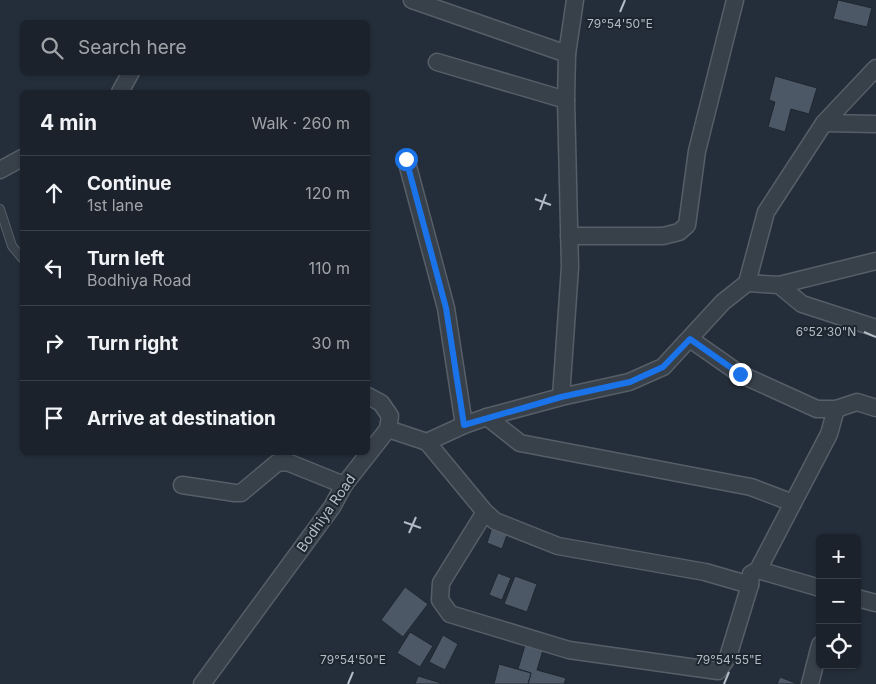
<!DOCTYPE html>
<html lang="en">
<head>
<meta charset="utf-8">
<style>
	body { margin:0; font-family:Inter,sans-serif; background:#282f38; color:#f1f3f6 }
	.controls { position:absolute; right:15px; bottom:15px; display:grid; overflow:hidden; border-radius:8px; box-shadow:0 1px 4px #0004 }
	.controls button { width:45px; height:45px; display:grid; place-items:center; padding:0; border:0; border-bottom:1px solid #393f48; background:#1b222c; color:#f1f3f6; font:25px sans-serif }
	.stop { position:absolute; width:15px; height:15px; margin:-11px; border:4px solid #1a73e8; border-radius:50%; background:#fff }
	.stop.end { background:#1a73e8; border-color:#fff; box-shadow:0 1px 5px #0008 }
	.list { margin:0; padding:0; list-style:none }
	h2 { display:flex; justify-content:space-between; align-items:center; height:65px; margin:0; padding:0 20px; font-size:21px }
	h2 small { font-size:16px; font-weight:400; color:#a0a4a9 }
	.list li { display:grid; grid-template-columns:32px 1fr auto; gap:15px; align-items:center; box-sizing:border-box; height:75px; padding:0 20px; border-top:1px solid #393f48 }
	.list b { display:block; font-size:19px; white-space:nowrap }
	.list p { margin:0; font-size:16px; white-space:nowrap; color:#a0a4a9 }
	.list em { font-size:16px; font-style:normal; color:#a0a4a9 }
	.icon { flex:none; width:28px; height:28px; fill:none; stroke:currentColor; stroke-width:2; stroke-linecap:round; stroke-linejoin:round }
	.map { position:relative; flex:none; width:876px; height:684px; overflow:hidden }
	.search { position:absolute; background:#1b222c; box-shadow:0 1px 4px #0004; left:20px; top:20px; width:350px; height:55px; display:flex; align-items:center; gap:12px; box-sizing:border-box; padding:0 18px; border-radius:8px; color:#a0a4a9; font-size:19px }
	.panel { position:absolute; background:#1b222c; box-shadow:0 1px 4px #0004; left:20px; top:90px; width:350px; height:365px; border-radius:8px }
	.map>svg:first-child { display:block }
	.building { fill:#4c5865; stroke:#1f2731 }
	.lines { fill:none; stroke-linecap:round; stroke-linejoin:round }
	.service-casing { stroke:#565e68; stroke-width:10 }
	.minor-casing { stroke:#565e68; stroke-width:19 }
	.service { stroke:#38404a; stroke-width:8 }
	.minor { stroke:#38404a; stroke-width:16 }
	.route { stroke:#1a73e8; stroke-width:6 }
	.ticks { fill:none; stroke:#b3bbc6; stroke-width:2 }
	.labels { text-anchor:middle; stroke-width:4; stroke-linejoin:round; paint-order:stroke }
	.street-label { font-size:14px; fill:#b3bbc6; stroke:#1d252f }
	.ticks-label { font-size:12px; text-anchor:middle; fill:#b3bbc6; stroke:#1d252f; stroke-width:4; stroke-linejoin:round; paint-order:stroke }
</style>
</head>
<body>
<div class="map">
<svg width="876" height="684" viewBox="0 0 876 684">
	<rect width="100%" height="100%" fill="#242e3a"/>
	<!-- building -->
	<g class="building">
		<path d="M838,0L872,8L867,27L833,19Z"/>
		<path d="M775,76L817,88L809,114L791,109L785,132L768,127L775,102L769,100Z"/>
		<path d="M493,524L509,529L502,549L487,543Z"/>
		<path d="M498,573L511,578L502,600L489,595Z"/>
		<path d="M515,576L537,584L527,612L504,604Z"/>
		<path d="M405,587L428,604L403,637L381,620Z"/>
		<path d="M410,632L433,646L420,667L397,653Z"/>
		<path d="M443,635L458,644L445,670L429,662Z"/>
		<path d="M526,642L544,647L537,670L566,678L564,684H528L531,673L518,669Z"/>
		<path d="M499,664L531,673L528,684H494Z"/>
		<path d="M418,676L441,683L440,684H415Z"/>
		<path d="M780,677L798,684H777Z"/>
	</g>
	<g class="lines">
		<!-- service casing -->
		<g class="service-casing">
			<path id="service" d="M0,209L12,246L22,258"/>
		</g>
		<!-- minor casing -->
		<g class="minor-casing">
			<g id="minor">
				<path d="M412,0L567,54"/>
				<path d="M437,62L566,100"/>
				<path d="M120,92L131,72"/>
				<path d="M824,123L876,124"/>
				<path d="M406,159L446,308L464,425"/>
				<path d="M0,170L22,158"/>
				<path d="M569,236H663L679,232L687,225L697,151L735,0"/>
				<path d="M747,283L766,212L824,123L876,68"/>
				<path d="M779,285L802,304L876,328"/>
				<path d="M690,339L740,374L817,409H836L857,402L876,408"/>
				<path d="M368,396L381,403L390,416L388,429"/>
				<path d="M561,397L570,267L566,100L567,54L575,0"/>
				<path d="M487,417L520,443L751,487L793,503"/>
				<path d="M427,442L485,512L495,521L558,546L705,572L750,585L751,574L758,570L820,588"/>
				<path d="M182,485L235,493H241L277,463L287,462L344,485"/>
				<path d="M485,512L441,583L440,600L450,614L569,650L718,671L728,657L750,585"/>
				<path d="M758,570L829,434L836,409"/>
				<path d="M857,598L876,603"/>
				<path d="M202,684L332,507L344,485L388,429L427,442L464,425L487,417L561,397L629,382L663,367L723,302L747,283L779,285L876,261"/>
				<path d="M810,684L820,645"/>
			</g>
		</g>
		<!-- service -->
		<use href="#service" class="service"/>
		<!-- minor -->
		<use href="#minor" class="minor"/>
	</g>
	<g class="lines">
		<!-- route -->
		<path class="route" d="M406,159L446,308L464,425L561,397L630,382L663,367L690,339L740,374"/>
	</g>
	<!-- ticks -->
	<path class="ticks" d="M620,12L625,0M535,199L551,205M540,210L546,194M864,332L876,337M404,522L421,528M409,533L416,517M348,684L353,672M724,684L729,672"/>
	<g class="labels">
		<!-- street labels -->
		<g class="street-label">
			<text transform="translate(326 513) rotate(-55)" y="5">Bodhiya Road</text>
		</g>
	</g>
	<g class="ticks-label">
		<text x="620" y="28">79°54'50"E</text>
		<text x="826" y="336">6°52'30"N</text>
		<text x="353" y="664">79°54'50"E</text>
		<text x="729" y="664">79°54'55"E</text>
	</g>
</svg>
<div class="controls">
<button>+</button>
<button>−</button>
<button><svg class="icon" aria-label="locate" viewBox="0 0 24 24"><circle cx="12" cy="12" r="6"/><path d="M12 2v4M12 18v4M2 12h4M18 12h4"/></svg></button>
</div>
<div class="stop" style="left:406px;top:159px"></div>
<div class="stop end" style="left:740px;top:374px"></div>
<div class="search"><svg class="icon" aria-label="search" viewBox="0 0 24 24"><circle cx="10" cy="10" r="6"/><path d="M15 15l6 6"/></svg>Search here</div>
<section class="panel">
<h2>4 min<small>Walk · 260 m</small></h2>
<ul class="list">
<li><svg class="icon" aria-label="ahead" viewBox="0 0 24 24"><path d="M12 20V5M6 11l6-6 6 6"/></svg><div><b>Continue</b><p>1st lane</p></div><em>120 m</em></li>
<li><svg class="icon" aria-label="left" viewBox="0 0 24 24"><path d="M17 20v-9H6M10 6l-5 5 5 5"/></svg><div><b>Turn left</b><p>Bodhiya Road</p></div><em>110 m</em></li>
<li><svg class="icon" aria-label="right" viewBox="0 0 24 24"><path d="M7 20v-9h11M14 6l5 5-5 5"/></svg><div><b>Turn right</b></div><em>30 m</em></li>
<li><svg class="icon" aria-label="arrive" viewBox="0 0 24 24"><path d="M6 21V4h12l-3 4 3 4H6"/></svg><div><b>Arrive at destination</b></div></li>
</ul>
</section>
</div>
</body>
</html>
